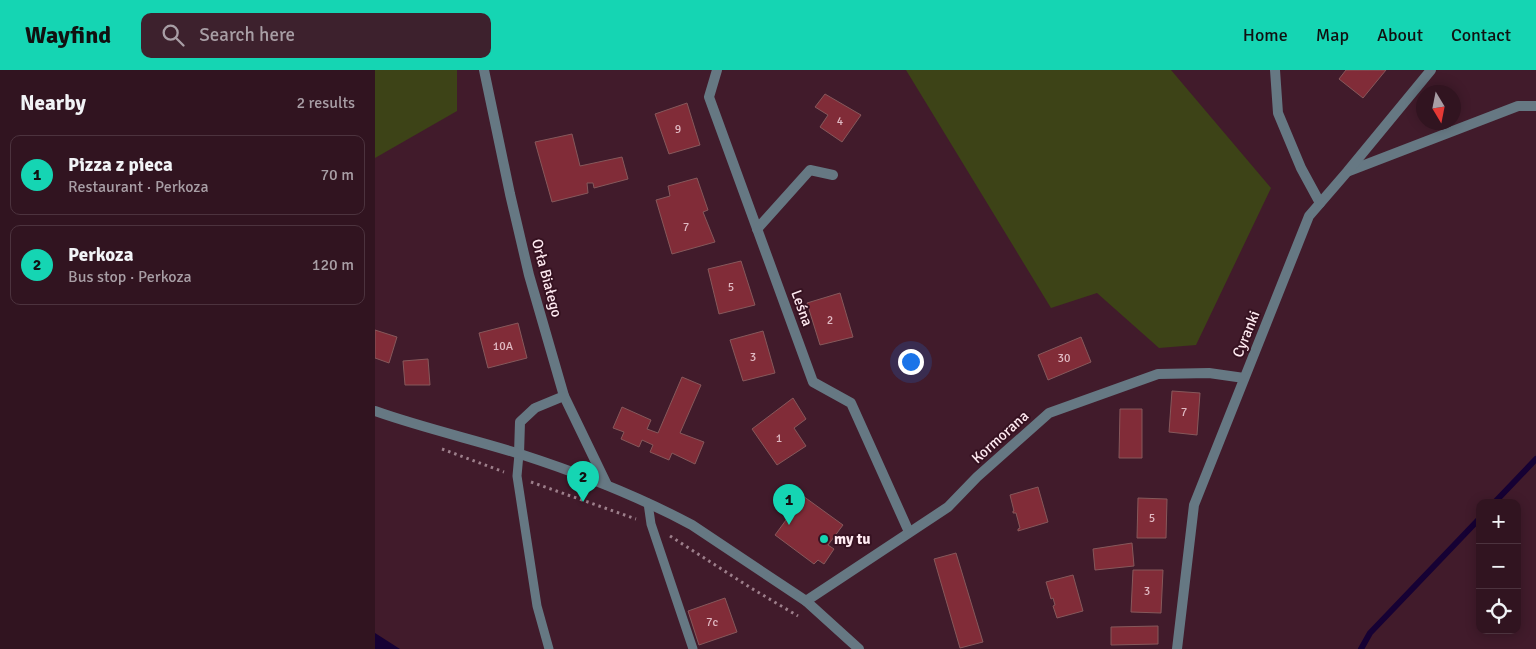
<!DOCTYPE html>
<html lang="en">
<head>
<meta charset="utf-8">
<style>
	body { margin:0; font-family:Signika,sans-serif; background:#3d212d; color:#f1f3f6 }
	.controls { position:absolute; right:15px; bottom:15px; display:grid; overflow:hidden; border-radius:10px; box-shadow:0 2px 12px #0003 }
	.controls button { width:45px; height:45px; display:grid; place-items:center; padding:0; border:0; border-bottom:1px solid #4c333e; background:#311420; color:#f1f3f6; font:25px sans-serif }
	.compass { position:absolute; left:1041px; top:15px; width:45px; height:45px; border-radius:50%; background:#311420; box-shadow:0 2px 12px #0003; rotate:170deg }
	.you { position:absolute; left:535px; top:291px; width:18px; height:18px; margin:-12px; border:4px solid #fff; border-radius:50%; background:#1a73e8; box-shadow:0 0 0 8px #1a73e833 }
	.badge { display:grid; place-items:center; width:32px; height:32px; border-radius:50%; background:#15d5b3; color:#111; font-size:16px; font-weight:700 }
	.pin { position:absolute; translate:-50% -41px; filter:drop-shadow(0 1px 2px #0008) }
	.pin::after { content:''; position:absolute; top:26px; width:18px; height:15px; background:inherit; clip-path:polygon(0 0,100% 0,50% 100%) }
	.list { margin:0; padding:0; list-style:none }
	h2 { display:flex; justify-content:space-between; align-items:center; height:65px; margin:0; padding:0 20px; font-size:21px }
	h2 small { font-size:16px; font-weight:400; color:#a89ea5 }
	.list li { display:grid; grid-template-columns:32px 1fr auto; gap:15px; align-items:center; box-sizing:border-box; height:80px; margin:0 10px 10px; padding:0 10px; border:1px solid #4c333e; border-radius:10px }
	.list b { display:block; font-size:19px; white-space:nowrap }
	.list p { margin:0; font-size:16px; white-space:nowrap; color:#a89ea5 }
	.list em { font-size:16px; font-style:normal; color:#a89ea5 }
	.icon { flex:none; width:28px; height:28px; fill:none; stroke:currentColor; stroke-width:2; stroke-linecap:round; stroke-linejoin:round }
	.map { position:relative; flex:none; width:1161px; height:579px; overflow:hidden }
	header { display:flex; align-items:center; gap:30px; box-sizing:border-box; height:70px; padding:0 25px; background:#15d5b3; color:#111 }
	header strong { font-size:24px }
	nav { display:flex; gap:28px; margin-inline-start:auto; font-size:18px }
	.search { width:350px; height:45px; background:#3d212d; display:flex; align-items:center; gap:12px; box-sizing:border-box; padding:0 18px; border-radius:10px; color:#a89ea5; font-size:19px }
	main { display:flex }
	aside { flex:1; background:#311420 }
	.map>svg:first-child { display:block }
	.green { fill:#3d4317 }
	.water { fill:#160134 }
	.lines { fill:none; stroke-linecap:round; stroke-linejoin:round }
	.stream { stroke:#160134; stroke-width:6 }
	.building { fill:#812c38; stroke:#86585b }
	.path { stroke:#9d7f8b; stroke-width:3; stroke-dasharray:2.5 4; stroke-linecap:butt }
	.service { stroke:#667883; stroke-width:9 }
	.minor { stroke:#667883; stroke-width:10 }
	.tertiary { stroke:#667883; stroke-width:10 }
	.poi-dot { fill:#15d5b3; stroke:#361221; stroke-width:2 }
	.labels { text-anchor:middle; stroke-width:4; stroke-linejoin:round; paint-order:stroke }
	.number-label { font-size:12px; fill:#e0bac3 }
	.street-label { font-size:15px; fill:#ffeaf1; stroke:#361221 }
	.poi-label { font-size:15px; font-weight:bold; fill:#ffeaf1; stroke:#361221; text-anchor:start }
</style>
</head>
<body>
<header>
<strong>Wayfind</strong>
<div class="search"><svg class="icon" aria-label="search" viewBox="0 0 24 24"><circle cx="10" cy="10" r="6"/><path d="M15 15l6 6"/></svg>Search here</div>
<nav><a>Home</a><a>Map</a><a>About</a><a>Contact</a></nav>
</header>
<main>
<aside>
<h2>Nearby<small>2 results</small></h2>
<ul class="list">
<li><span class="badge">1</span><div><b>Pizza z pieca</b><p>Restaurant · Perkoza</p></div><em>70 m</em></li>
<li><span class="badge">2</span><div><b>Perkoza</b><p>Bus stop · Perkoza</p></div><em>120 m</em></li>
</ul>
</aside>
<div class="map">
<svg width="1161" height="579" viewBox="0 0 1161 579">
	<rect width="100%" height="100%" fill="#411b2b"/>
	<!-- green -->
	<g class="green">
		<path d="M0,0H82V41L0,88Z"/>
		<path d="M531,0H796L896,118L821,275L784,278L722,223L676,238Z"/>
	</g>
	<!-- water -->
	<path class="water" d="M0,563L25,579H0Z"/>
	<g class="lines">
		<!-- stream -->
		<g class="stream">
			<path d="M1119,433L1161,389"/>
			<path d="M986,579L995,563L1105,448"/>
		</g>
	</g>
	<!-- building -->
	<g class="building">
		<path d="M971,0H1011L988,28L964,9Z"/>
		<path d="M450,24L486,45L467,72L445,57L453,45L440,37Z"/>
		<path d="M312,33L325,75L294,84L280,44Z"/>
		<path d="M197,64L205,96L247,87L253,109L219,118L218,113H212L213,123L177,132L160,72Z"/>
		<path d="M322,108L333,140L328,142L340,172L297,184L281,130L295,126L293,116Z"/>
		<path d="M366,191L380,235L344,244L333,199Z"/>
		<path d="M465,223L478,267L445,275L432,233Z"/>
		<path d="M143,253L152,288L113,298L104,263Z"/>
		<path d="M0,260L22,267L14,293L0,288Z"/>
		<path d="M388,261L400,303L368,311L355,270Z"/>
		<path d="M706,267L716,292L673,310L663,285Z"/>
		<path d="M53,289L55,315H30L28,291Z"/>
		<path d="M307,307L326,315L305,363L329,372L320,394L297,383L294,390L275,382L278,375L267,370L264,377L246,369L249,362L238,358L247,337L276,350L272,359L283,363Z"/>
		<path d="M797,321L825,323L822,365L794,362Z"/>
		<path d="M418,328L431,349L419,358L431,376L402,395L377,359Z"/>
		<path d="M745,339H767V388H744Z"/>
		<path d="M663,417L673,452L643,461V459L645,458L641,443H638V441H639L635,425Z"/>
		<path d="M428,426L468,455L453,475L459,479L449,494L443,490L439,494L400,465L414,446L408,442L417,430L422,434Z"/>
		<path d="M763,428L792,429L791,468H762Z"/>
		<path d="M757,473L759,496L720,500L718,479Z"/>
		<path d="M581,483L608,572L585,578L559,489Z"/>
		<path d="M758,500H788L786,543L756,542Z"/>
		<path d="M698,505L708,541L682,548L678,536L680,535L678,528L676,529L671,512Z"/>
		<path d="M350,528L362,562L324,575L313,541Z"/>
		<path d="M783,556V574L736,575V557Z"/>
	</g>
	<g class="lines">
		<!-- path -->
		<g class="path">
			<path d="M67,379L129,402"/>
			<path d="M156,412L261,449"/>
			<path d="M295,466L376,518L423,546"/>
		</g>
		<!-- service -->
		<g class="service">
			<path d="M144,384L142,406L162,536L174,579"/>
			<path d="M273,433L276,454L318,579"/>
		</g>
		<!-- minor -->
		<g class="minor">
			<path d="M109,0L135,124L154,205L189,326L232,415"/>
			<path d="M342,0L334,27L438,312L476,333L534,462"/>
			<path d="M900,0L903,43L926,98L945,133"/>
			<path d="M974,101L1143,36H1161"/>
			<path d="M382,159L435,100L458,105"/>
			<path d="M144,384L145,352L160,338L189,326"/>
			<path d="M431,531L573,437L602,407L674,343L783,304L834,303L869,308"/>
			<path d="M802,579L819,435L934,146L972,102L1056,0"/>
		</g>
		<!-- tertiary -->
		<path class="tertiary" d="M0,341C48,358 97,369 145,384C204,403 263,426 317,455L431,531L484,579"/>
	</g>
	<!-- markers -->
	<circle class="poi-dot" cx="449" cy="469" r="5"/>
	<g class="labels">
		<!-- number labels -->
		<g class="number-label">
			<text x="465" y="55">4</text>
			<text x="303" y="63">9</text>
			<text x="311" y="161">7</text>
			<text x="356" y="221">5</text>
			<text x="455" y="254">2</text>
			<text x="128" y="280">10A</text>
			<text x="378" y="291">3</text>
			<text x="689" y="292">30</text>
			<text x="809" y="346">7</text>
			<text x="404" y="372">1</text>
			<text x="777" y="452">5</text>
			<text x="772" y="525">3</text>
			<text x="337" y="556">7c</text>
		</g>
		<!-- street labels -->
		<g class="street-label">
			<text transform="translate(172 208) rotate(75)" y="5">Orła Białego</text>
			<text transform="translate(427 238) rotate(70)" y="5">Leśna</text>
			<text transform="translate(871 264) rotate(-68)" y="5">Cyranki</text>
			<text transform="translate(625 367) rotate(-42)" y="5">Kormorana</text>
		</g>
		<!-- poi labels -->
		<g class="poi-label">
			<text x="459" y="474">my tu</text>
		</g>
	</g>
</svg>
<div class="controls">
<button>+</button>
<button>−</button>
<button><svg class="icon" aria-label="locate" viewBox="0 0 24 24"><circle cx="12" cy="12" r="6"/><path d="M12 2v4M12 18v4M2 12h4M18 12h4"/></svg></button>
</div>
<svg class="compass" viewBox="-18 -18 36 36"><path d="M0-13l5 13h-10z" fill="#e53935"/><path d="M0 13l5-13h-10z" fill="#a89ea5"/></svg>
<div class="you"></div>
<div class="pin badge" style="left:414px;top:455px">1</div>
<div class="pin badge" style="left:208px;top:432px">2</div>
</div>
</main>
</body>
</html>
